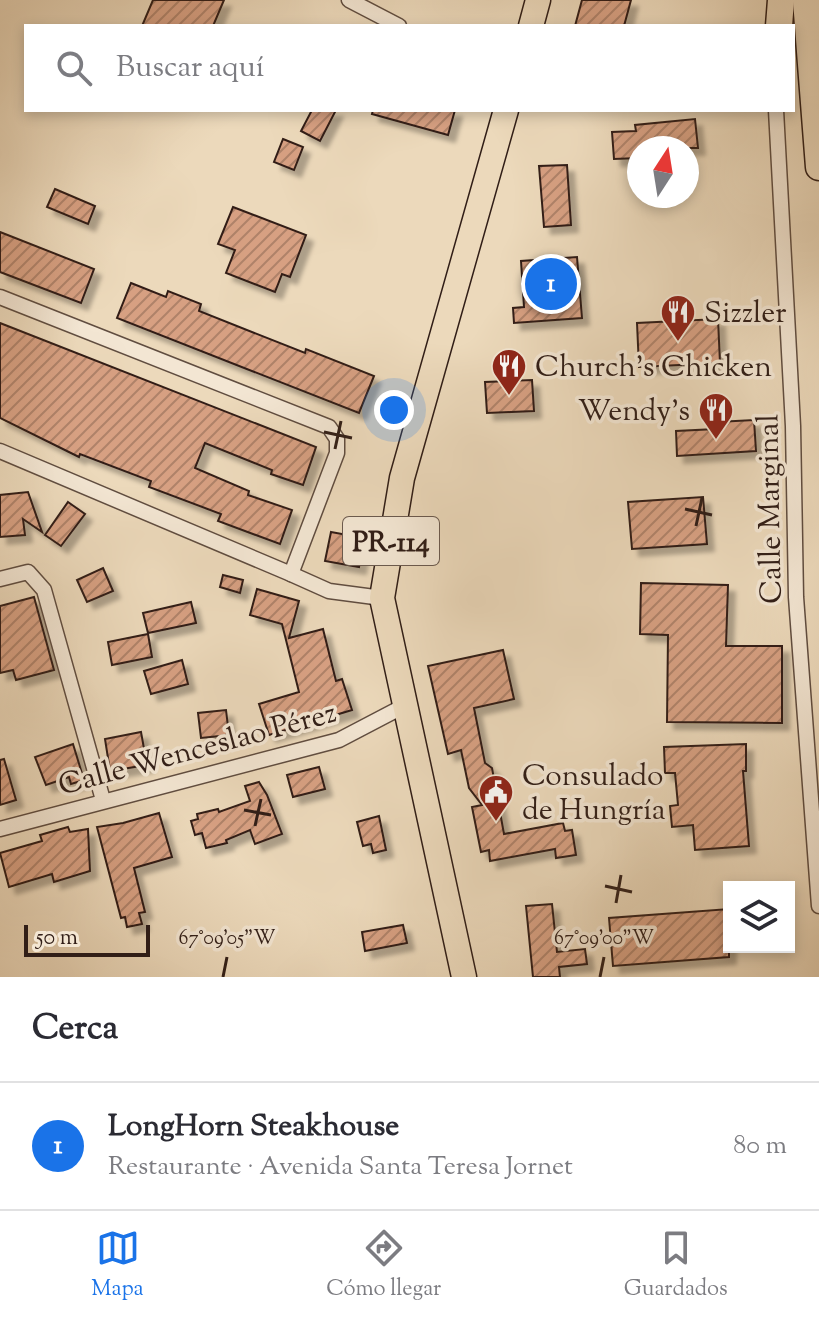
<!DOCTYPE html>
<html lang="es">
<head>
<meta charset="utf-8">
<style>
	body { margin:0; font-family:"Sorts Mill Goudy",serif; background:#f7f7f7; color:#2b2b33 }
	.controls { position:absolute; right:24px; bottom:24px; display:grid; overflow:hidden; border-radius:0px; box-shadow:0 4px 12px #0003 }
	.controls button { width:72px; height:72px; display:grid; place-items:center; padding:0; border:0; border-bottom:2px solid #e1e1e2; background:#fff; color:#2b2b33; font:40px sans-serif }
	.compass { position:absolute; left:627px; top:136px; width:72px; height:72px; border-radius:50%; background:#fff; box-shadow:0 4px 12px #0003; rotate:12deg }
	.scale { position:absolute; left:24px; bottom:20px; width:126px; box-sizing:border-box; padding-left:8px; border:4px solid #311e17; border-top:0; font-size:22px; line-height:28px; white-space:nowrap; color:#311e17; -webkit-text-stroke:6px #f3e6d3; paint-order:stroke }
	.you { position:absolute; left:394px; top:410px; width:28px; height:28px; margin:-20px; border:6px solid #fff; border-radius:50%; background:#1a73e8; box-shadow:0 0 0 12px #1a73e833 }
	.badge { display:grid; place-items:center; width:52px; height:52px; border-radius:50%; background:#1a73e8; color:#fff; font-size:26px; font-weight:700 }
	.pin { position:absolute; translate:-50% -50%; border:4px solid #fff; box-shadow:0 2px 8px #0006 }
	.list { margin:0; padding:0; list-style:none }
	h2 { display:flex; justify-content:space-between; align-items:center; height:104px; margin:0; padding:0 32px; font-size:34px }
	h2 small { font-size:26px; font-weight:400; color:#7c7c81 }
	.list li { display:grid; grid-template-columns:52px 1fr auto; gap:24px; align-items:center; box-sizing:border-box; height:128px; padding:0 32px; border-top:2px solid #e1e1e2 }
	.list b { display:block; font-size:30px; white-space:nowrap }
	.list p { margin:0; font-size:26px; white-space:nowrap; color:#7c7c81 }
	.list em { font-size:26px; font-style:normal; color:#7c7c81 }
	.icon { flex:none; width:44px; height:44px; fill:none; stroke:currentColor; stroke-width:2; stroke-linecap:round; stroke-linejoin:round }
	.map { position:relative; flex:none; width:819px; height:977px; overflow:hidden }
	.search { position:absolute; background:#fff; box-shadow:0 4px 12px #0003; left:24px; right:24px; top:24px; height:88px; display:flex; align-items:center; gap:20px; box-sizing:border-box; padding:0 28px; border-radius:0px; color:#7c7c81; font-size:30px }
	.sheet { height:232px; background:#fff }
	nav { display:flex; justify-content:space-around; align-items:center; box-sizing:border-box; height:112px; border-top:2px solid #e1e1e2; background:#fff; font-size:22px; color:#7c7c81 }
	nav a { display:grid; justify-items:center; gap:4px }
	nav .on { color:#1a73e8 }
	.map>svg:first-child { display:block }
	.building { fill:url(#building-hatch); stroke:#311e17; stroke-width:2; filter:url(#shadow) }
	.lines { fill:none; stroke-linecap:round; stroke-linejoin:round }
	.street-casing { stroke:#604d40; stroke-width:17 }
	.primary-casing { stroke:#311e17; stroke-width:27 }
	.highway-casing { stroke:#311e17; stroke-width:29 }
	.street { stroke:#f3e6d3; stroke-width:14 }
	.primary { stroke:#ecd9bb; stroke-width:24 }
	.highway { stroke:#ecd9bb; stroke-width:26 }
	.ticks { fill:none; stroke:#311e17; stroke-width:3 }
	.labels { text-anchor:middle; stroke-width:7; stroke-linejoin:round; paint-order:stroke }
	.shield { fill:#f3e6d3; stroke:#6b5a4f; stroke-width:2 }
	.shield-label { font-size:28px; font-weight:bold; fill:#311e17 }
	.poi-label { font-size:30px; fill:#311e17; stroke:#f3e6d3; text-anchor:start }
	.street-label { font-size:30px; fill:#311e17; stroke:#f3e6d3 }
	.ticks-label { font-size:20px; text-anchor:middle; fill:#311e17; stroke:#f3e6d3; stroke-width:7; stroke-linejoin:round; paint-order:stroke }
</style>
</head>
<body>
<div class="map">
<svg width="819" height="977" viewBox="0 0 819 977">
	<defs>
		<pattern id="building-hatch" width="6" height="6" patternUnits="userSpaceOnUse" patternTransform="scale(2)"><rect width="6" height="6" fill="#d7a082"/><path d="M-1 1l2-2M0 6l6-6M5 7l2-2" fill="none" stroke="#af8269"/></pattern>
		<filter id="shadow"><feDropShadow dx="7" dy="7" stdDeviation="2" flood-color="#0004"/></filter>
	</defs>
	<rect width="100%" height="100%" fill="#ecd9bb"/>
	<filter id="stains"><feTurbulence type="fractalNoise" baseFrequency=".0025" numOctaves="4"/><feColorMatrix values="0 0 0 0 .2 0 0 0 0 .09 0 0 0 0 .02 0 0 0 .5 -.17"/></filter>
	<radialGradient id="worn" r=".72"><stop offset=".6" stop-color="#630" stop-opacity="0"/><stop offset="1" stop-color="#630" stop-opacity=".3"/></radialGradient>
	<!-- building -->
	<g class="building">
		<path d="M153,0H224L213,26H142Z"/>
		<path d="M582,0H631L624,26H575Z"/>
		<path d="M312,110H336L320,141L301,131Z"/>
		<path d="M373,110H455L448,135L372,114Z"/>
		<path d="M695,119L698,148H639V158L614,159L612,132L636,131L635,125Z"/>
		<path d="M283,139L303,147L294,170L274,162Z"/>
		<path d="M567,165L571,225L544,227L539,166Z"/>
		<path d="M55,189L95,206L88,224L47,207Z"/>
		<path d="M233,207L306,235L290,277L282,274L275,292L226,273L235,250L218,244Z"/>
		<path d="M0,232L94,269L81,303L0,272Z"/>
		<path d="M577,257L582,318L514,323L513,308L524,307L521,261Z"/>
		<path d="M131,283L166,297L168,291L201,304L199,311L305,353L306,349L374,376L359,413L117,318Z"/>
		<path d="M718,319L720,363L639,367L637,323Z"/>
		<path d="M0,323L316,447L303,485L271,474L272,470L205,443L195,468L249,491L248,495L292,510L280,544L218,521L221,514L149,487L151,481L80,454L79,457L0,418Z"/>
		<path d="M532,380L534,411L487,413L485,382Z"/>
		<path d="M754,420L756,451L677,456L676,431L716,429L717,422Z"/>
		<path d="M28,492L42,532L23,519L25,535L0,537V495Z"/>
		<path d="M703,497L707,544L632,549L628,502Z"/>
		<path d="M68,502L85,514L61,546L45,535Z"/>
		<path d="M331,532L364,538L359,567L325,561Z"/>
		<path d="M103,568L113,591L87,602L77,580Z"/>
		<path d="M223,575L243,580L240,593L220,587Z"/>
		<path d="M641,583L728,585L726,646H782V723L667,722L668,635L640,634Z"/>
		<path d="M257,589L299,601L289,638L323,629L336,681L342,679L352,710L269,735L259,704L299,692L282,624L250,615Z"/>
		<path d="M34,597L54,670L16,680L13,670L0,673V606Z"/>
		<path d="M191,602L196,623L148,633L143,613Z"/>
		<path d="M148,634L152,657L112,665L108,642Z"/>
		<path d="M503,650L514,699L474,708L485,763L492,768L504,834L563,823L565,831L572,830L576,855L556,858L555,849L490,861L489,850L481,852L472,807L482,805L469,788L461,750L448,754L428,666Z"/>
		<path d="M182,660L188,684L151,694L144,671Z"/>
		<path d="M226,710L229,735L201,738L198,713Z"/>
		<path d="M141,732L147,765L110,771L105,739Z"/>
		<path d="M73,744L84,780L71,784L69,777L46,785L35,757Z"/>
		<path d="M746,744V771H743L749,846L695,850L693,825L672,827L670,806L678,805L675,773H665L664,747Z"/>
		<path d="M4,759L16,800L0,805V760Z"/>
		<path d="M319,767L325,789L293,797L287,775Z"/>
		<path d="M259,782L267,795L282,834L255,844L250,830L226,840L227,843L206,848L202,833L195,835L191,821L198,819L197,814L218,809L219,812L250,801L245,786Z"/>
		<path d="M159,813L172,857L134,868L145,912L139,913L142,924L127,927L125,917L121,918L97,827L123,823Z"/>
		<path d="M379,816L386,850L373,853L371,844L363,846L357,822Z"/>
		<path d="M68,827L70,832L88,829L90,871L54,882L52,874L9,887L0,853L42,841L40,835Z"/>
		<path d="M552,904L557,952L585,949L587,964L559,967L560,977H533L526,906Z"/>
		<path d="M729,909V957L613,966L609,918Z"/>
		<path d="M403,925L407,943L365,951L362,932Z"/>
	</g>
	<g class="lines">
		<!-- street casing -->
		<g class="street-casing">
			<g id="street">
				<path d="M349,0L399,26"/>
				<path d="M776,110L793,426L796,597L819,906"/>
				<path d="M0,297L329,427L337,439V453L291,574L0,451"/>
				<path d="M291,574L329,591L382,598"/>
				<path d="M0,579L28,572L44,590L103,800"/>
				<path d="M0,829L339,740L404,706"/>
			</g>
		</g>
		<!-- primary casing -->
		<g class="primary-casing">
			<g id="primary">
				<path d="M531,26L538,0"/>
				<path d="M464,977L382,598L402,478L506,110"/>
			</g>
		</g>
		<!-- highway casing -->
		<g class="highway-casing">
			<g id="highway">
				<path d="M806,0L819,167"/>
				<path d="M779,26L781,0"/>
			</g>
		</g>
		<!-- street -->
		<use href="#street" class="street"/>
		<!-- primary -->
		<use href="#primary" class="primary"/>
		<!-- highway -->
		<use href="#highway" class="highway"/>
	</g>
	<!-- ticks -->
	<path class="ticks" d="M324,432L352,438M335,449L341,421M685,509L712,515M696,526L702,498M244,810L271,815M255,826L261,799M605,886L632,892M616,903L621,875M223,977L227,957M600,977L604,957"/>
	<!-- icons -->
	<defs>
		<g id="restaurant-pin" transform="scale(1.8)"><path d="M0 17L-7.5 6A9.5 9.5 0 1 1 7.5 6Z" fill="#8f2418" stroke="#f3e6d3"/><path d="M-5-6h1v4h1v-4h1v4h1v-4h1v5L-1.5 .5V6h-2V.5L-5-1ZM5-6V6H3V1.5H1.5Q1.5-4 5-6Z" fill="#fff"/></g>
		<g id="civic-pin" transform="scale(1.8)"><path d="M0 17L-7.5 6A9.5 9.5 0 1 1 7.5 6Z" fill="#8f2418" stroke="#f3e6d3"/><path d="M-.6-6.5H3V-4.5H.6V-3L4-1V1h2V6H-6V1h2V-1L-.6-3ZM-1.2 2.5V6h2.4V2.5Z" fill="#fff"/></g>
	</defs>
	<g fill-rule="evenodd">
		<use href="#restaurant-pin" x="678" y="312"/>
		<use href="#restaurant-pin" x="509" y="366"/>
		<use href="#restaurant-pin" x="716" y="410"/>
		<use href="#civic-pin" x="496" y="792"/>
	</g>
	<g class="labels">
		<!-- shield labels -->
		<rect class="shield" x="343" y="517" width="96" height="48" rx="6"/>
		<g class="shield-label">
			<text x="391" y="551">PR-114</text>
		</g>
		<!-- poi labels -->
		<g class="poi-label">
			<text x="704" y="322">Sizzler</text>
			<text x="535" y="376">Church's Chicken</text>
			<text x="690" y="420" text-anchor="end">Wendy's</text>
			<text x="522" y="785">Consulado<tspan x="522" dy="34">de Hungría</tspan></text>
		</g>
		<!-- street labels -->
		<g class="street-label">
			<text transform="translate(769 509) rotate(-91)" y="10">Calle Marginal</text>
			<text transform="translate(197 748) rotate(-15)" y="10">Calle Wenceslao Pérez</text>
		</g>
	</g>
	<g class="ticks-label">
		<text x="227" y="944">67°09'05"W</text>
		<text x="604" y="944">67°09'00"W</text>
	</g>
	<rect width="100%" height="100%" filter="url(#stains)"/>
	<rect width="100%" height="100%" fill="url(#worn)"/>
</svg>
<div class="controls">
<button><svg class="icon" aria-label="layers" viewBox="0 0 24 24"><path d="M12 4l9 5-9 5-9-5zM3 14l9 5 9-5"/></svg></button>
</div>
<svg class="compass" viewBox="-18 -18 36 36"><path d="M0-13l5 13h-10z" fill="#e53935"/><path d="M0 13l5-13h-10z" fill="#7c7c81"/></svg>
<div class="scale">50 m</div>
<div class="you"></div>
<div class="pin badge" style="left:551px;top:284px">1</div>
<div class="search"><svg class="icon" aria-label="search" viewBox="0 0 24 24"><circle cx="10" cy="10" r="6"/><path d="M15 15l6 6"/></svg>Buscar aquí</div>
</div>
<section class="sheet">
<h2>Cerca<small></small></h2>
<ul class="list">
<li><span class="badge">1</span><div><b>LongHorn Steakhouse</b><p>Restaurante · Avenida Santa Teresa Jornet</p></div><em>80 m</em></li>
</ul>
</section>
<nav>
<a class="on"><svg class="icon" aria-label="map" viewBox="0 0 24 24"><path d="M3 6l6-2 6 2 6-2v14l-6 2-6-2-6 2zM9 4v14M15 6v14"/></svg>Mapa</a>
<a><svg class="icon" aria-label="directions" viewBox="0 0 24 24"><path d="M12 3l9 9-9 9-9-9zM9 14v-3h6M13 9l2 2-2 2"/></svg>Cómo llegar</a>
<a><svg class="icon" aria-label="saved" viewBox="0 0 24 24"><path d="M7 4h10v16l-5-4-5 4z"/></svg>Guardados</a>
</nav>
</body>
</html>
